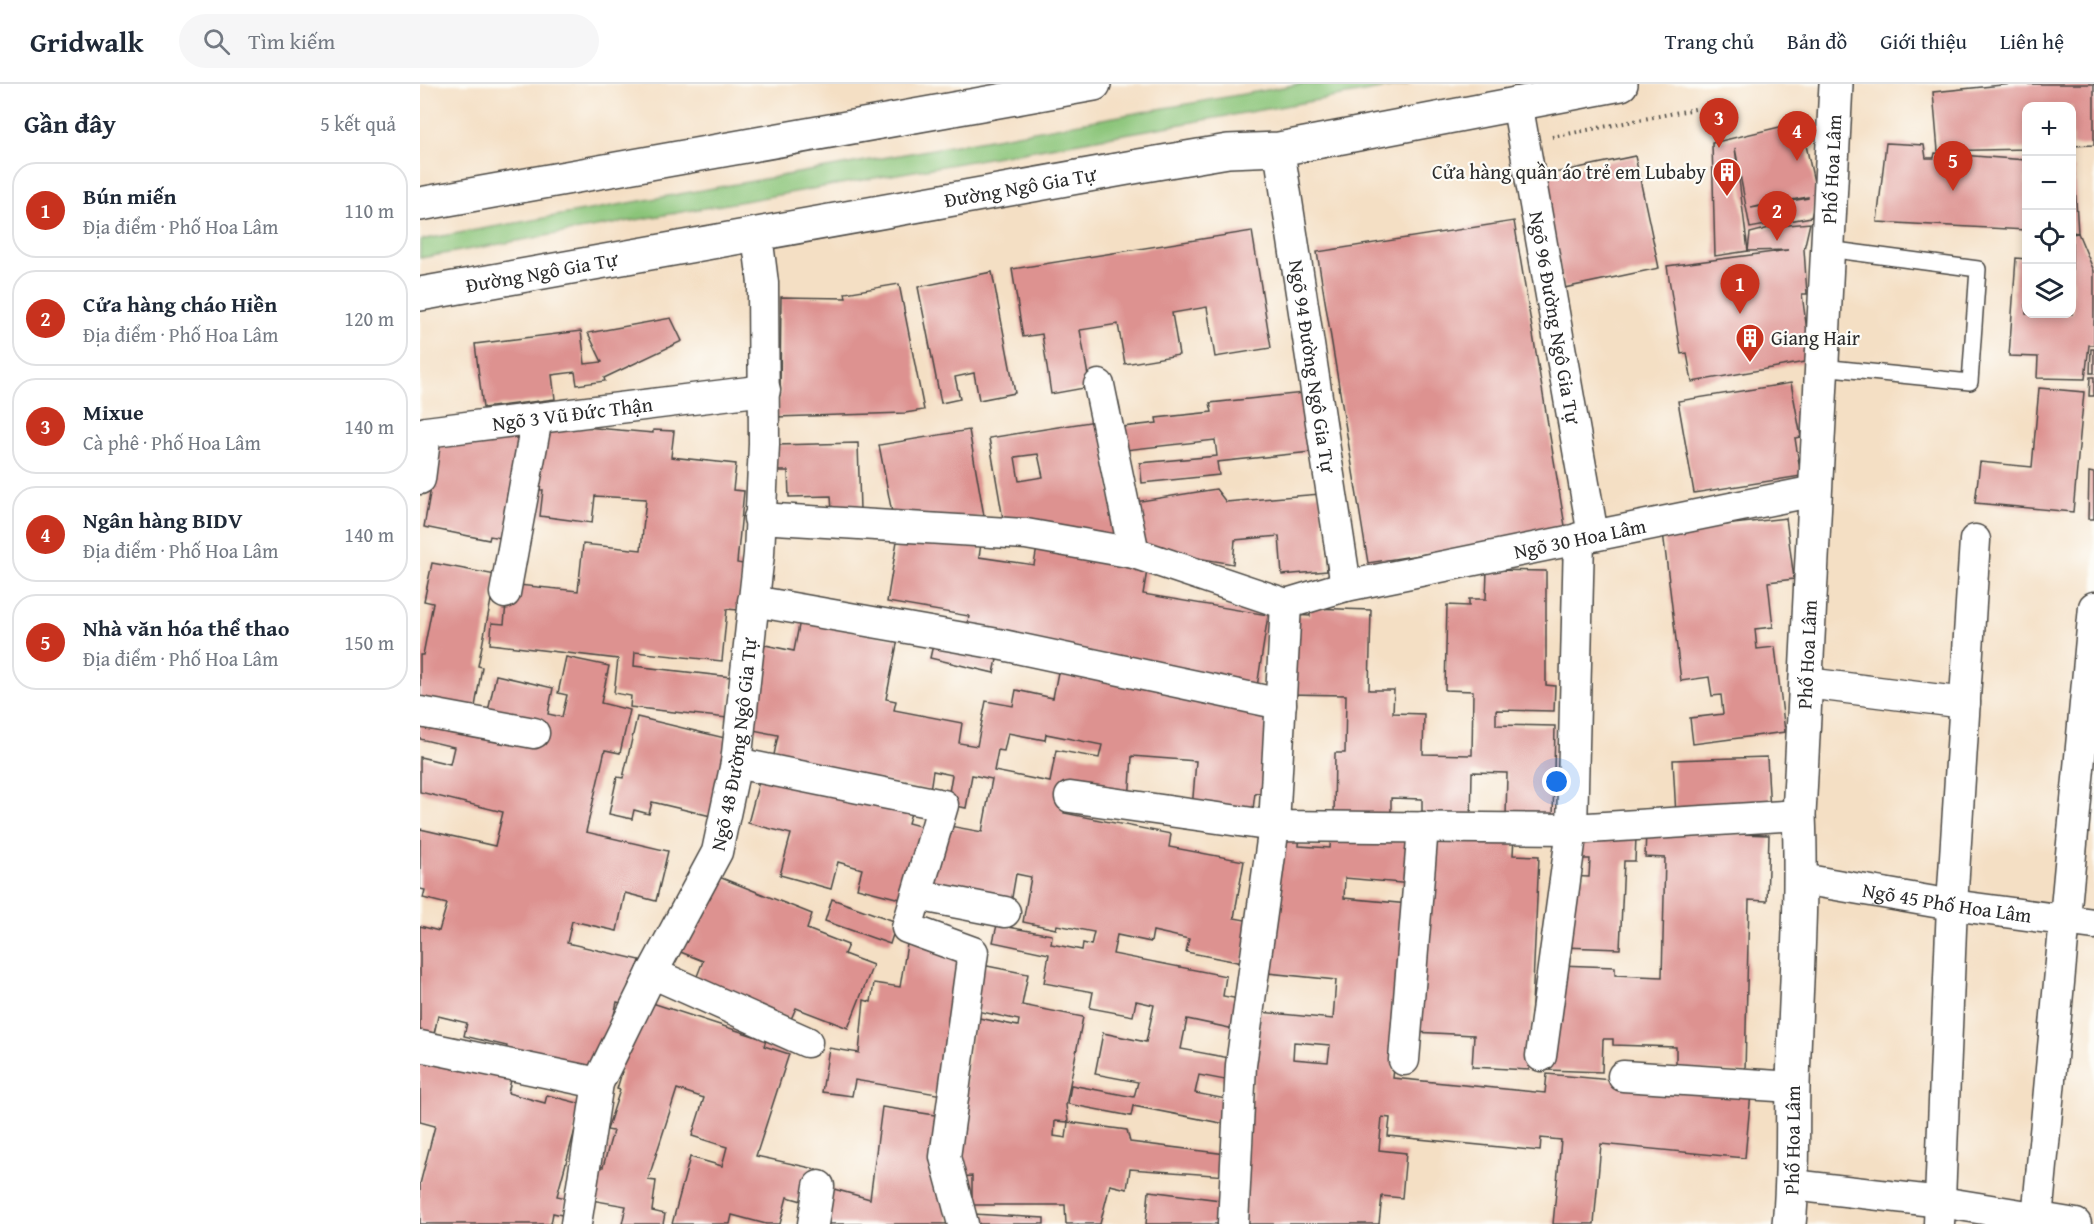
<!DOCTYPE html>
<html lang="vi">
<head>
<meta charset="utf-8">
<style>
	body { margin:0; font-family:"Gentium Book Plus",serif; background:#f6f6f7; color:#1f2937 }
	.controls { position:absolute; right:18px; top:18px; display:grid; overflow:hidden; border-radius:12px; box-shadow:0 3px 9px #0003 }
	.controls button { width:54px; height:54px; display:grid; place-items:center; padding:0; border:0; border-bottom:2px solid #e0e1e3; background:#fff; color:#1f2937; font:30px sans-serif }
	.you { position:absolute; left:1137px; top:698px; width:21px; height:21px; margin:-15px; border:4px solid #fff; border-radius:50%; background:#1a73e8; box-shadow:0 0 0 9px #1a73e833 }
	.badge { display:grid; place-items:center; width:39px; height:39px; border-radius:50%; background:#c8321e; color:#fff; font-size:20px; font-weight:700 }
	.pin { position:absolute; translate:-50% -50px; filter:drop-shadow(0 2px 3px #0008) }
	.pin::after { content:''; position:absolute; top:32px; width:21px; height:18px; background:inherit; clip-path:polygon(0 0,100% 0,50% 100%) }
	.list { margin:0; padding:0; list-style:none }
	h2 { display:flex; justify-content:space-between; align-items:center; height:78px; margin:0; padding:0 24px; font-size:26px }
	h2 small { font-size:20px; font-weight:400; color:#747a83 }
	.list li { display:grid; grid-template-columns:39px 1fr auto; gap:18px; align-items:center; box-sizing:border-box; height:96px; margin:0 12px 12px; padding:0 12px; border:2px solid #e0e1e3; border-radius:24px }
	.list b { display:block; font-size:22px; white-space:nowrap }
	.list p { margin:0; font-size:20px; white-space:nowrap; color:#747a83 }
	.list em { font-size:20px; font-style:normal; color:#747a83 }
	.icon { flex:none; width:33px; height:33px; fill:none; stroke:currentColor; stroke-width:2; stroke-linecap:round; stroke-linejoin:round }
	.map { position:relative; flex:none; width:1674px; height:1140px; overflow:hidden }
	header { display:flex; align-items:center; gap:36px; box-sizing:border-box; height:84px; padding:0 30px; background:#fff; border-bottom:2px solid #e0e1e3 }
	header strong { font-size:28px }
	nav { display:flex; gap:33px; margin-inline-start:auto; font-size:21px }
	.search { width:420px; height:54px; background:#f6f6f7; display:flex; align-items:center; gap:15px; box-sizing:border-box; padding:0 21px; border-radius:33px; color:#747a83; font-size:22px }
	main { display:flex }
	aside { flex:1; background:#fff }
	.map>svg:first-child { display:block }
	.green { fill:#8bc579; stroke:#5b7852; stroke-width:1.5 }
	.building { fill:#dd9290; fill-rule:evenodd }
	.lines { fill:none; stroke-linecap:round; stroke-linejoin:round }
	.service-casing { stroke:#494642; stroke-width:18 }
	.minor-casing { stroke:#494642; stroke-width:33 }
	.tertiary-casing { stroke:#494642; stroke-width:36 }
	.primary-casing { stroke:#494642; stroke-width:36 }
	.path { stroke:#494642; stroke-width:4; stroke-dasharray:1.5 4.5; stroke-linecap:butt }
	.service { stroke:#fff; stroke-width:15 }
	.minor { stroke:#fff; stroke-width:30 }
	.tertiary { stroke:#fff; stroke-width:33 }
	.primary { stroke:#fff; stroke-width:33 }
	.labels { text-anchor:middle; stroke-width:4.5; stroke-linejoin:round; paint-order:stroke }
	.street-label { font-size:20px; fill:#2b2b2b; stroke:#fdfcf7 }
	.poi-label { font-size:20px; fill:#2b2b2b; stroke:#fdfcf7; text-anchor:end }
</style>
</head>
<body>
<header>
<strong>Gridwalk</strong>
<div class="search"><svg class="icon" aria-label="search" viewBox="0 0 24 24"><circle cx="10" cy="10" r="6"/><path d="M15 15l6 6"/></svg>Tìm kiếm</div>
<nav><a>Trang chủ</a><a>Bản đồ</a><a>Giới thiệu</a><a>Liên hệ</a></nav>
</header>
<main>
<aside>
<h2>Gần đây<small>5 kết quả</small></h2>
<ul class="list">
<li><span class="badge">1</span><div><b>Bún miến</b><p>Địa điểm · Phố Hoa Lâm</p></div><em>110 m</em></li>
<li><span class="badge">2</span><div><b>Cửa hàng cháo Hiền</b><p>Địa điểm · Phố Hoa Lâm</p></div><em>120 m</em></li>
<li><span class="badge">3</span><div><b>Mixue</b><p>Cà phê · Phố Hoa Lâm</p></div><em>140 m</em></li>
<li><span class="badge">4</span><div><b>Ngân hàng BIDV</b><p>Địa điểm · Phố Hoa Lâm</p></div><em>140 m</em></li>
<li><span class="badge">5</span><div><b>Nhà văn hóa thể thao</b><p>Địa điểm · Phố Hoa Lâm</p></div><em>150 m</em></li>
</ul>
</aside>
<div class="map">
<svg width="1674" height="1140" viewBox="0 0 1674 1140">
	<rect width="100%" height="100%" fill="#fdfcf7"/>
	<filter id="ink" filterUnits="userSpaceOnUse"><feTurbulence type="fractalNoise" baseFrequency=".0167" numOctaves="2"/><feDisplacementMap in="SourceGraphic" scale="12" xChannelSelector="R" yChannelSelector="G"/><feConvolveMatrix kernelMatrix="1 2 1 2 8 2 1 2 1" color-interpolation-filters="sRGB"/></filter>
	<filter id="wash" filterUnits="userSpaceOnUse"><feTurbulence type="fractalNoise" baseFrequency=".008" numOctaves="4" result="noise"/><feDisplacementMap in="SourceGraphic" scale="24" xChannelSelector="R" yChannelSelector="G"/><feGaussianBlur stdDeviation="1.35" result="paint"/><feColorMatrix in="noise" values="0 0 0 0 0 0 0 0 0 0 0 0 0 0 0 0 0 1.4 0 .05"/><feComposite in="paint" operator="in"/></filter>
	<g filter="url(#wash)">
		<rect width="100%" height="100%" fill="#f4dfc4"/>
		<!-- green -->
		<path class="green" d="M880,0H989L0,174V156Z"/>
		<g id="blocks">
			<!-- building -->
			<g class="building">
				<path d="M1592,0H1674V61L1652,62V22H1606V65L1518,67L1513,8Z"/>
				<path d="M1381,38L1397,112L1391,133L1330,144L1315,64L1328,167L1295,172L1292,59ZM1388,113V114L1331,124L1344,121Z"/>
				<path d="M1466,59L1504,61L1506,74H1514L1515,69L1606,76V146L1457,138Z"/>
				<path d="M1215,72L1239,184L1144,204L1120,92Z"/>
				<path d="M1652,84H1654L1658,149L1652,148Z"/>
				<path d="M1094,137L1146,448L948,479L897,168Z"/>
				<path d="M1390,139L1384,165L1387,210H1382L1391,277L1272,298L1267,269L1261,270L1247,182L1368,166L1328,167L1330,149L1357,142Z"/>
				<path d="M832,147L851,264L795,273L787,223L752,229L759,271L705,280L698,240L660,246L670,303L631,310L622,250L603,253L592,185Z"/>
				<path d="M1658,149L1674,187V261H1669L1665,295L1617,294L1618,273L1589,272L1596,174L1606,175V230H1652V150Z"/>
				<path d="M572,188L595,309L559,316L554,289L535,293L540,315L521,319L498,203Z"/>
				<path d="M479,200L504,326L485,329L356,333L360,309L361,213L426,214L425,209Z"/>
				<path d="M251,234L262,257L184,294L185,297L157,301L155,288L132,291L135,315L63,324L55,260L161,247L165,280L182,278L168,249Z"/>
				<path d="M1671,265H1674V289H1670Z"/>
				<path d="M1670,293H1674V312H1669Z"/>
				<path d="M1371,299L1381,353L1375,354L1381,392L1274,409L1258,317Z"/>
				<path d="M1619,304L1664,308L1653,428L1555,419L1560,378L1612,383Z"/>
				<path d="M884,309L891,368L797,378L799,391L722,399L720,379L797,372L795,356L696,367L694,344L737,339L736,334L792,328L790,319Z"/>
				<path d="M682,336L697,458L584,441L569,354ZM618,370L623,393L599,397L595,373Z"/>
				<path d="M118,339L233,349V346L254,347L251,373L316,380L313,406L324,407L317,479L323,480L318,526L307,525L302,577L215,568L214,582L311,593L307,634L210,623L211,612L194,609L198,575L70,560L72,539L84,540L88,500L158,507L163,460L221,466L226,415L175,412L172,439L120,432L123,406L111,405Z"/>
				<path d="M549,346L564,432L540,436L473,434L459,361Z"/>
				<path d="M71,349L105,356L86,455L70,452L69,456L4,443L20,353Z"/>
				<path d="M438,359L440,426L412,427L411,412L369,413L368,387H357L356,361Z"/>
				<path d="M1669,388L1674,389V435H1668Z"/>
				<path d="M796,405L806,418L900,410L907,487L862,491L859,452L815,456L813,480L717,464L708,419Z"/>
				<path d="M1366,434L1374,495L1348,498L1353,543L1335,545L1337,565L1355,563L1365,648L1273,660L1270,634L1303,630L1301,611L1292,612L1289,593L1261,597L1243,448Z"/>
				<path d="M478,451L561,460L559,473L614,481L617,463L728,481L723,510L848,531L837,603L547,544L549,532L467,518Z"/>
				<path d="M12,479L76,491L58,582L62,583L53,634L0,623V571H3L13,519L4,517Z"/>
				<path d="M1067,486L1126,487V601L1135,602L1134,627L1076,626V641L1135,642L1133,736L1086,734L1087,689L1052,688L1051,738L1002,736V715L971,714V735L914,734L915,669H925L926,611L867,610L869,531L890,532V524L951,526L949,606H974L973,629L1004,630L1003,670L1052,671L1053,607L1025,606L1027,521L1049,522V515H1066Z"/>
				<path d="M380,536L478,555L466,615L476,617L474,626L542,639L539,659L557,662L566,617L593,622L596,606L633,614L640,578L849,620L843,710L835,709L832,733L772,725L776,677L712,672L709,718L648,708L644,729L751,750L749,763L824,777L814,834L831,837L823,879L766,868L769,855L733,847L731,858L697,851L693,870L806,892L803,912L824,916L819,946L767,935L761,965L815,975L810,997L779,991L775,1009L811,1016L806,1040L713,1022L711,1032L648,1020L651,1001L714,1013L718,998L675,990L683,949L726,958L734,921L716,917L713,932L670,924L673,908L624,899L629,870L573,858L577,841L632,851L631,860L662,866L663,859L671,861L674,848L637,841L636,845L603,838L611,793L596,790L590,825L506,808L519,740L562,748L572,695L552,691L546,724L527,720L532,691L513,687L510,706L353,676L358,651L328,645L345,561L374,567ZM588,649L625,656L626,650L682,661L679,674L636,666L630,698L574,687L578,666L584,667Z"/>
				<path d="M515,552L579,567L574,589L510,574Z"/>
				<path d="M146,573L189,582L181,619L210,626L200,669L185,666L166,748L248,767L236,817L205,809L197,847L152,837L147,859L220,876L215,901L209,899L205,920L197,918L181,988L84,975L87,962L44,952L47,939L18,932L12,959L0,956V842L19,847L27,820L3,814L5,806L0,805V745L75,762L83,728L0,708V673L30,680L34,663L0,655V633L67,632L76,591L133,604L128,630L142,633L147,611L138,609Z"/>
				<path d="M217,633L309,655L291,732L232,718L229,730L214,726L212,735L189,730L197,693L203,694Z"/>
				<path d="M1347,673L1350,728L1256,732L1253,676Z"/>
				<path d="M341,690L491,729L488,739L507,744L488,817L437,804L442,785L418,778L411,805L360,791L371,750L328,739Z"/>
				<path d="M861,745L880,747L879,762L910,764L911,750L996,759L992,800L925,794L924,814L989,820L973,994L1125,1009L1127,990L1331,1009L1325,1074L1181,1060L1174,1140H1133L1141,1056L1121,1054L1120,1067L968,1052L970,1034L962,1033L959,1066L986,1069L982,1114L962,1112L959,1140H819L840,928L913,935L916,896L848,889ZM874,958L910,961L908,978L873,975Z"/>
				<path d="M1226,747L1349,751L1347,817L1329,816L1325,988L1256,986V963L1193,961V955H1183L1182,988L1127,986L1128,953L1138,881L1195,883V891L1242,893L1245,774L1225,773Z"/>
				<path d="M1016,748L1094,752L1093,771L1119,772L1109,986L1052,983L1054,951L993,948Z"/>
				<path d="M1155,750L1216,753L1215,777H1204L1200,865L1143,863L1146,792L1169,793L1170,775H1153Z"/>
				<path d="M289,789L392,830L387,845L428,861L424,870L453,881L428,944L376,924L371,935L272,905L283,877L258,867Z"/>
				<path d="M412,815L477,838L470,860L405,837Z"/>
				<path d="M488,854L545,866L522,1011L435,996L432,1012L402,1008L409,964L439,969L444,916L451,918L454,899L480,903Z"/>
				<path d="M562,881L608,890L602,921L663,933L646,1021L648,1038L707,1046L710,1058L806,1070L807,1092L710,1085L707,1105L690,1101L680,1140H646L645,1121H552V1092L533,1093L554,933L598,942L599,936L553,926ZM635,1037L648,1038L646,1054L634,1052Z"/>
				<path d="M220,915L346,956L344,962L369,970L336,1072L396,1085L386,1118L367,1113L360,1140H346L312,1131L310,1140H252L270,1073L302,1082L307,1063L272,1052L284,1014L257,1005L228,1096L236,1097L232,1127L245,1130L243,1140H202L206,1122L165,1115L168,1082L183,1083L193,1047L187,1046L200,1006L197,1005L202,988L197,986Z"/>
				<path d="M0,969L92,992L88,1009L125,1019L127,1011L162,1020L137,1112L147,1114L142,1131L133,1129L131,1140H0V1100L15,1042L0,1038Z"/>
				<path d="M462,1023L528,1033V1140H395L403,1102L450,1115Z"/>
				<path d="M729,1107L808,1117L805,1140H726Z"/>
				<path d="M553,1130L624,1134V1140H553Z"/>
			</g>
		</g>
	</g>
	<g filter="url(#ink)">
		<use href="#blocks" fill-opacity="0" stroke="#494642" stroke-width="1.5"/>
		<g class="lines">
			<!-- service casing -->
			<g class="service-casing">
				<path id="service" d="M1401,283L1550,298L1558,185L1408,165"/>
			</g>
			<!-- minor casing -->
			<g class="minor-casing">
				<g id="minor">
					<path id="s1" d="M1097,18L1173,451"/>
					<path id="s2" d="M859,65L926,502"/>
					<path d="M679,301L714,469"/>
					<path id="s3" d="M0,395L6,348L345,306"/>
					<path d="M339,434L606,450L714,469L866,520"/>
					<path d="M85,509L117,334"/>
					<path d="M333,517L578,560L861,620"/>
					<path d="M1387,599L1545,619"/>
					<path d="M0,628L114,649"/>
					<path d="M316,679L523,721L487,844L553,868L525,1073L543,1140"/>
					<path d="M650,713L854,742L1152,745L1379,731"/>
					<path id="s4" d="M1382,795L1532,821L1674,840"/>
					<path d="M497,811L585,828"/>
					<path d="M232,889L387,958"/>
					<path d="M0,962L178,999"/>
					<path d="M1121,972L1152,745L1159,454"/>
					<path d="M984,976L1003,743"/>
					<path d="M1203,992L1373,1003"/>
					<path d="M1373,1101L1521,1118L1656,1140"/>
					<path d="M1617,1135L1674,523"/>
					<path id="s5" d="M156,1140L178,999L232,889L297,768L316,679L339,470L344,360L343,199L337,151"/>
					<path d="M393,1140L399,1102"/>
					<path id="s6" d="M813,1140L821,981L854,742L866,520L926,502L1395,407"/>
					<path d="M1519,1140L1532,821L1555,456"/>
				</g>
			</g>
			<!-- tertiary casing -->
			<g class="tertiary-casing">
				<g id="tertiary">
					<path id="s7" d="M1369,1140C1374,1094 1372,1048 1373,1002C1375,912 1383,822 1379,731L1416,0"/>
				</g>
			</g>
			<!-- primary casing -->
			<g class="primary-casing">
				<g id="primary">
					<path d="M0,120L674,0"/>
					<path id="s8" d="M0,210L719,82L808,67L859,65L1201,0"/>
				</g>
			</g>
			<!-- path -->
			<path class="path" d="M1132,53L1275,25L1311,32"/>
			<!-- service -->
			<use href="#service" class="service"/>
			<!-- minor -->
			<use href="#minor" class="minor"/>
			<!-- tertiary -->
			<use href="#tertiary" class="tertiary"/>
			<!-- primary -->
			<use href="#primary" class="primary"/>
		</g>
	</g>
	<!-- icons -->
	<defs>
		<g id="building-pin" transform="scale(1.5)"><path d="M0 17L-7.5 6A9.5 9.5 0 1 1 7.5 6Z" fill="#c8321e" stroke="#fdfcf7"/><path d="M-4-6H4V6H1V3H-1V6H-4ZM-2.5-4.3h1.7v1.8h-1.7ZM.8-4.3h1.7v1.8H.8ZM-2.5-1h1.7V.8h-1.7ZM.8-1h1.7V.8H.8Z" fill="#fff"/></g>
	</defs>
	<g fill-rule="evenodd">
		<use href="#building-pin" x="1307" y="88"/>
		<use href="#building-pin" x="1330" y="254"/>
	</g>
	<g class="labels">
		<!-- street labels -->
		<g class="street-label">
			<text dy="7" stroke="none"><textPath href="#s7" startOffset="1056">Phố Hoa Lâm</textPath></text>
			<text dy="7" stroke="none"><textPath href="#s8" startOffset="610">Đường Ngô Gia Tự</textPath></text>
			<text dy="7" stroke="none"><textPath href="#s8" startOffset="124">Đường Ngô Gia Tự</textPath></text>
			<text dy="7" stroke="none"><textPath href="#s1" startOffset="219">Ngõ 96 Đường Ngô Gia Tự</textPath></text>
			<text dy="7" stroke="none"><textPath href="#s2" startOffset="220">Ngõ 94 Đường Ngô Gia Tự</textPath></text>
			<text dy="7" stroke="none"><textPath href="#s3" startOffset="195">Ngõ 3 Vũ Đức Thận</textPath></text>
			<text dy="7" stroke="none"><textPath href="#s6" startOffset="924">Ngõ 30 Hoa Lâm</textPath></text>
			<text dy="7" stroke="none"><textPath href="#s7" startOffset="570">Phố Hoa Lâm</textPath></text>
			<text dy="7" stroke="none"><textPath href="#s5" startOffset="512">Ngõ 48 Đường Ngô Gia Tự</textPath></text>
			<text dy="7" stroke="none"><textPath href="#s4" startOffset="147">Ngõ 45 Phố Hoa Lâm</textPath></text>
			<text dy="7" stroke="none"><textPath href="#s7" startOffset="84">Phố Hoa Lâm</textPath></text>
		</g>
		<!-- poi labels -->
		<g class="poi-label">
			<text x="1286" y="95">Cửa hàng quần áo trẻ em Lubaby</text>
			<text x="1351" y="261" text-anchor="start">Giang Hair</text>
		</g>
	</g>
</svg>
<div class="controls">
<button>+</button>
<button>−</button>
<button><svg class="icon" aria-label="locate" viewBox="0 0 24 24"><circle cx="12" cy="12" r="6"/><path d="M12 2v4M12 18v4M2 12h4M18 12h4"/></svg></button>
<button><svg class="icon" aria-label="layers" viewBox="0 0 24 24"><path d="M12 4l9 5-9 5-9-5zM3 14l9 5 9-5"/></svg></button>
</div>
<div class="you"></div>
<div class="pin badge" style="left:1320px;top:230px">1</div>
<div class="pin badge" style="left:1357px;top:157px">2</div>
<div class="pin badge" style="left:1299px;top:64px">3</div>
<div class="pin badge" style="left:1377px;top:77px">4</div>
<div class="pin badge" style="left:1533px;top:107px">5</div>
</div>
</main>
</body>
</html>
